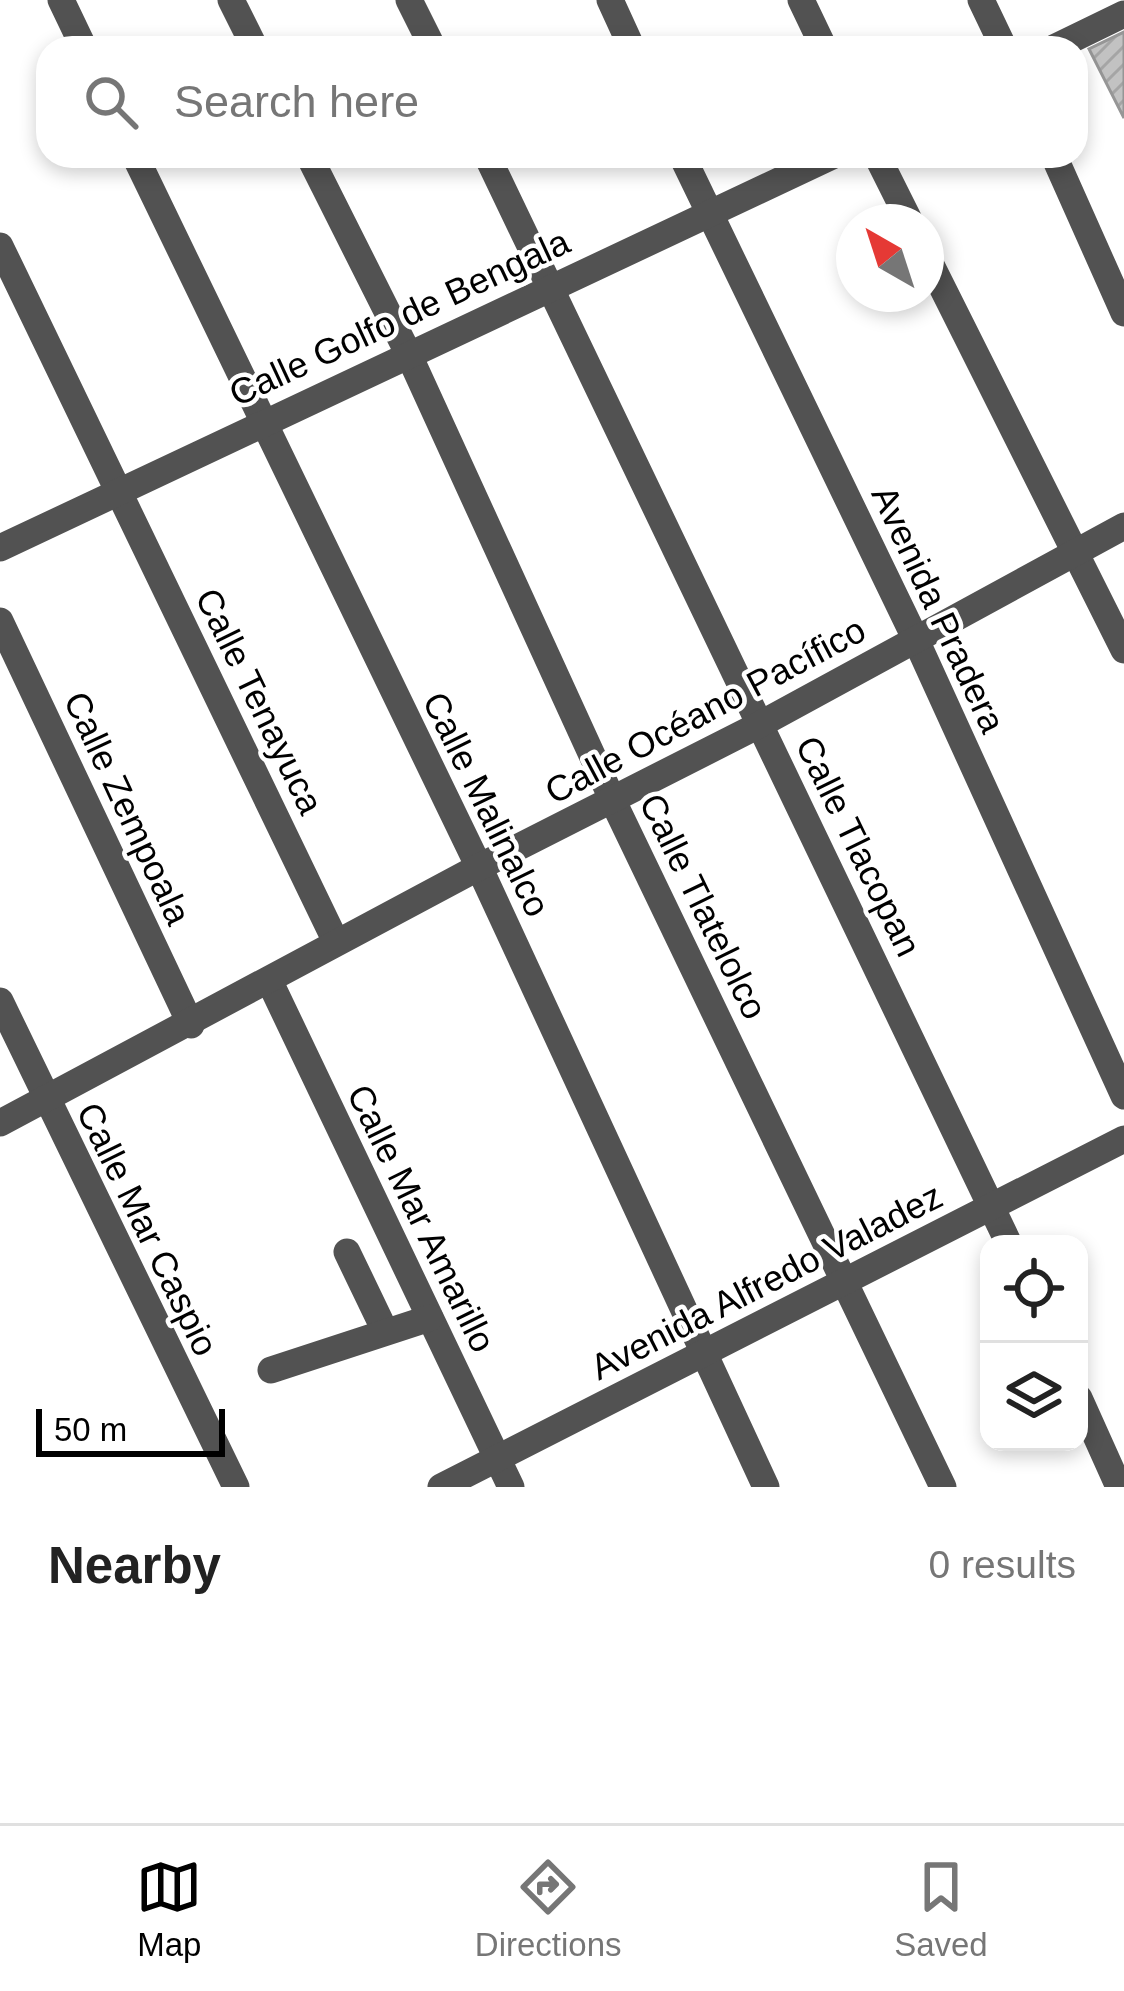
<!DOCTYPE html>
<html lang="en">
<head>
<meta charset="utf-8">
<style>
	body { margin:0; font-family:Helvetica,sans-serif; background:#f6f6f6; color:#222 }
	.controls { position:absolute; right:36px; bottom:36px; display:grid; overflow:hidden; border-radius:24px; box-shadow:0 6px 18px #0003 }
	.controls button { width:108px; height:108px; display:grid; place-items:center; padding:0; border:0; border-bottom:3px solid #e0e0e0; background:#fff; color:#222; font:60px sans-serif }
	.compass { position:absolute; left:836px; top:204px; width:108px; height:108px; border-radius:50%; background:#fff; box-shadow:0 6px 18px #0003; rotate:321deg }
	.scale { position:absolute; left:36px; bottom:30px; width:189px; box-sizing:border-box; padding-left:12px; border:6px solid #000; border-top:0; font-size:33px; line-height:42px; white-space:nowrap; color:#000; -webkit-text-stroke:9px #fff; paint-order:stroke }
	.list { margin:0; padding:0; list-style:none }
	h2 { display:flex; justify-content:space-between; align-items:center; height:156px; margin:0; padding:0 48px; font-size:51px }
	h2 small { font-size:39px; font-weight:400; color:#767676 }
	.icon { flex:none; width:66px; height:66px; fill:none; stroke:currentColor; stroke-width:2; stroke-linecap:round; stroke-linejoin:round }
	.map { position:relative; flex:none; width:1124px; height:1487px; overflow:hidden }
	.search { position:absolute; background:#fff; box-shadow:0 6px 18px #0003; left:36px; right:36px; top:36px; height:132px; display:flex; align-items:center; gap:30px; box-sizing:border-box; padding:0 42px; border-radius:36px; color:#767676; font-size:45px }
	.sheet { height:336px; background:#fff }
	nav { display:flex; justify-content:space-around; align-items:center; box-sizing:border-box; height:168px; border-top:3px solid #e0e0e0; background:#fff; font-size:33px; color:#767676 }
	nav a { display:grid; justify-items:center; gap:6px }
	nav .on { color:#000 }
	.map>svg:first-child { display:block }
	.building { fill:url(#building-hatch); stroke:#969696; stroke-width:3 }
	.lines { fill:none; stroke-linecap:round; stroke-linejoin:round }
	.minor { stroke:#525252; stroke-width:27 }
	.labels { text-anchor:middle; stroke-width:9; stroke-linejoin:round; paint-order:stroke }
	.street-label { font-size:36px; fill:#000; stroke:#fff }
</style>
</head>
<body>
<div class="map">
<svg width="1124" height="1487" viewBox="0 0 1124 1487">
	<defs>
		<pattern id="building-hatch" width="6" height="6" patternUnits="userSpaceOnUse" patternTransform="scale(3)"><rect width="6" height="6" fill="#c2c2c2"/><path d="M-1 1l2-2M0 6l6-6M5 7l2-2" fill="none" stroke="#a5a5a5"/></pattern>
	</defs>
	<rect width="100%" height="100%" fill="#fff"/>
	<!-- building -->
	<path class="building" d="M1124,32V118L1089,49Z"/>
	<g class="lines">
		<!-- minor -->
		<g class="minor">
			<path d="M61,0L84,48"/>
			<path d="M231,0L255,48"/>
			<path d="M409,0L433,48"/>
			<path d="M610,0L632,48"/>
			<path d="M801,0L824,48"/>
			<path d="M981,0L1004,48"/>
			<path d="M1054,48L1124,14"/>
			<path d="M135,156L479,867L766,1487"/>
			<path d="M309,156L408,353L613,801L943,1487"/>
			<path d="M487,156L1009,1244"/>
			<path d="M682,156L916,640L1124,1096"/>
			<path d="M877,156L910,222"/>
			<path d="M1054,156L1124,313"/>
			<path d="M0,246L336,942"/>
			<path d="M926,255L1124,650"/>
			<path d="M0,548L832,156"/>
			<path d="M0,621L191,1025"/>
			<path d="M269,980L511,1487"/>
			<path d="M0,1001L236,1487"/>
			<path d="M0,1123L479,867L761,724L1124,526"/>
			<path d="M347,1252L385,1331"/>
			<path d="M271,1370L430,1318"/>
			<path d="M1079,1398L1119,1487"/>
			<path d="M441,1487L1124,1139"/>
		</g>
	</g>
	<g class="labels">
		<!-- street labels -->
		<g class="street-label">
			<text transform="translate(399 317) rotate(-25)" y="13">Calle Golfo de Bengala</text>
			<text transform="translate(939 609) rotate(65)" y="13">Avenida Pradera</text>
			<text transform="translate(260 701) rotate(64)" y="13">Calle Tenayuca</text>
			<text transform="translate(705 710) rotate(-28)" y="13">Calle Océano Pacífico</text>
			<text transform="translate(487 804) rotate(64)" y="13">Calle Malinalco</text>
			<text transform="translate(128 808) rotate(65)" y="13">Calle Zempoala</text>
			<text transform="translate(859 846) rotate(64)" y="13">Calle Tlacopan</text>
			<text transform="translate(704 906) rotate(64)" y="13">Calle Tlatelolco</text>
			<text transform="translate(422 1218) rotate(64)" y="13">Calle Mar Amarillo</text>
			<text transform="translate(148 1229) rotate(64)" y="13">Calle Mar Caspio</text>
			<text transform="translate(766 1281) rotate(-27)" y="13">Avenida Alfredo Valadez</text>
		</g>
	</g>
</svg>
<div class="controls">
<button><svg class="icon" aria-label="locate" viewBox="0 0 24 24"><circle cx="12" cy="12" r="6"/><path d="M12 2v4M12 18v4M2 12h4M18 12h4"/></svg></button>
<button><svg class="icon" aria-label="layers" viewBox="0 0 24 24"><path d="M12 4l9 5-9 5-9-5zM3 14l9 5 9-5"/></svg></button>
</div>
<svg class="compass" viewBox="-18 -18 36 36"><path d="M0-13l5 13h-10z" fill="#e53935"/><path d="M0 13l5-13h-10z" fill="#767676"/></svg>
<div class="scale">50 m</div>
<div class="search"><svg class="icon" aria-label="search" viewBox="0 0 24 24"><circle cx="10" cy="10" r="6"/><path d="M15 15l6 6"/></svg>Search here</div>
</div>
<section class="sheet">
<h2>Nearby<small>0 results</small></h2>
<ul class="list">
</ul>
</section>
<nav>
<a class="on"><svg class="icon" aria-label="map" viewBox="0 0 24 24"><path d="M3 6l6-2 6 2 6-2v14l-6 2-6-2-6 2zM9 4v14M15 6v14"/></svg>Map</a>
<a><svg class="icon" aria-label="directions" viewBox="0 0 24 24"><path d="M12 3l9 9-9 9-9-9zM9 14v-3h6M13 9l2 2-2 2"/></svg>Directions</a>
<a><svg class="icon" aria-label="saved" viewBox="0 0 24 24"><path d="M7 4h10v16l-5-4-5 4z"/></svg>Saved</a>
</nav>
</body>
</html>
